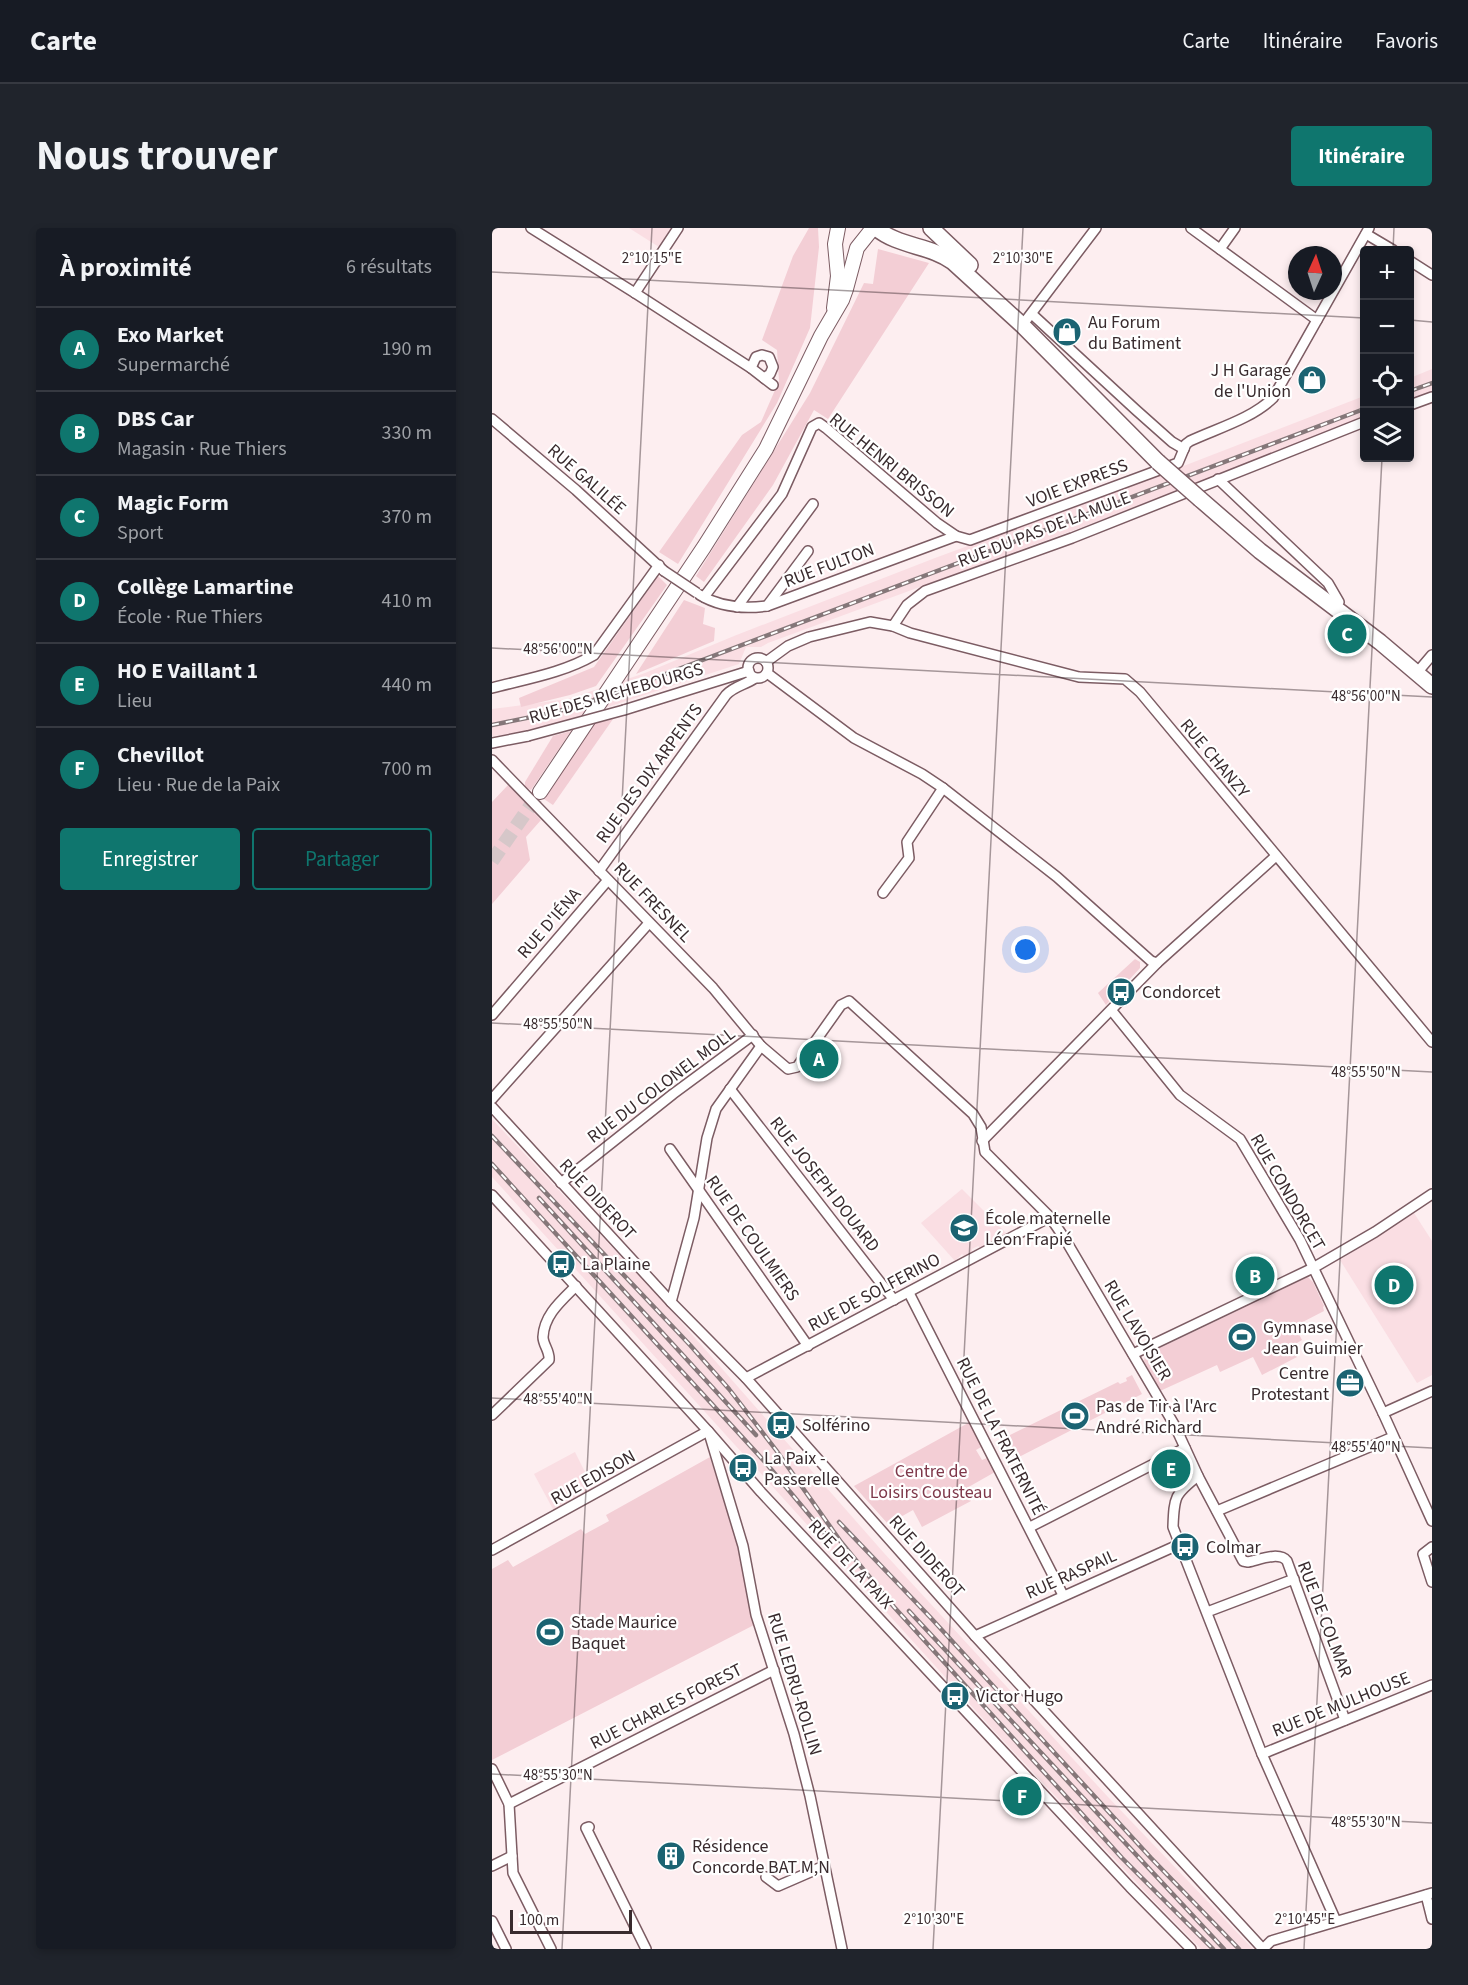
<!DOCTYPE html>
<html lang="fr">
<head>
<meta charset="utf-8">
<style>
	body { margin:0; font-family:"Source Sans 3",sans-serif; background:#20242c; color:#f1f3f6 }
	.controls { position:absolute; right:18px; top:18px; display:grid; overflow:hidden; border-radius:6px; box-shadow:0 3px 9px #0003 }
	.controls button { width:54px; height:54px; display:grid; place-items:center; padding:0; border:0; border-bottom:2px solid #363941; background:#171b24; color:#f1f3f6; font:30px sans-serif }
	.compass { position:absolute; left:796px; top:18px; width:54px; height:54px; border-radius:50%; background:#171b24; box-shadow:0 3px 9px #0003; rotate:3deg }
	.scale { position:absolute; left:18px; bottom:15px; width:122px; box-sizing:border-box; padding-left:6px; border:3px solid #392b2e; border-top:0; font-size:16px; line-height:21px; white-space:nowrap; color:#392b2e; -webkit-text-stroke:4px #fff; paint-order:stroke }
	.you { position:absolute; left:534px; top:722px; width:21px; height:21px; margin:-15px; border:4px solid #fff; border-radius:50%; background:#1a73e8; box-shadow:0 0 0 9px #1a73e833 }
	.badge { display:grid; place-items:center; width:39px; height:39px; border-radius:50%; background:#0f766e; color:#fff; font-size:20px; font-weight:700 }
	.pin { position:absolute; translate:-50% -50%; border:3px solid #fff; box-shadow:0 2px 6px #0006 }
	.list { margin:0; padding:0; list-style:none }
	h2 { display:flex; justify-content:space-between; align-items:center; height:78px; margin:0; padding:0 24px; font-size:26px }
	h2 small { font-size:20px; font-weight:400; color:#9ea1a6 }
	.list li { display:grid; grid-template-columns:39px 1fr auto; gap:18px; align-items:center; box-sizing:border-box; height:84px; padding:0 24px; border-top:2px solid #363941 }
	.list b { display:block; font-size:22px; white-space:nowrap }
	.list p { margin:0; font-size:20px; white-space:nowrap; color:#9ea1a6 }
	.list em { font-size:20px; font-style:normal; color:#9ea1a6 }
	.actions { display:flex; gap:12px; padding:18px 24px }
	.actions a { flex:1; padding:14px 0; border:2px solid #0f766e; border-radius:6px; text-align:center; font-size:21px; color:#0f766e }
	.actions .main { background:#0f766e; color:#fff }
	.icon { flex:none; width:33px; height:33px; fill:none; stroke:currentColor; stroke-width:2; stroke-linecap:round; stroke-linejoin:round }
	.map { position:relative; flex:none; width:940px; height:1721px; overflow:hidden; border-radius:6px }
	header { display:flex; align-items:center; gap:36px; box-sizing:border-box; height:84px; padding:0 30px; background:#171b24; border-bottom:2px solid #363941 }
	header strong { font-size:28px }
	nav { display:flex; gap:33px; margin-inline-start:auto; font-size:21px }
	.intro { display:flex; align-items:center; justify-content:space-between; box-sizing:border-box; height:144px; padding:0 36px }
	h1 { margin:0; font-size:42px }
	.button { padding:15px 27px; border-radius:6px; background:#0f766e; color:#fff; font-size:21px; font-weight:700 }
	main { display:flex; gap:36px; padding:0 36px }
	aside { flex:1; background:#171b24; border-radius:6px; box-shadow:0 3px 9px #0003 }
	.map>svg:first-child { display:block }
	.built { fill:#fadee3 }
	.green { fill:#f3ced5 }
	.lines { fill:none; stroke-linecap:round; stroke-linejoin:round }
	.secondary-tunnel { stroke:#d6c7c9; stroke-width:14; stroke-dasharray:14 7; stroke-linecap:butt }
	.minor-casing { stroke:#7c5c63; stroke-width:12 }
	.secondary-casing { stroke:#7c5c63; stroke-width:16 }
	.primary-casing { stroke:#7c5c63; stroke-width:18 }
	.minor { stroke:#fff; stroke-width:9 }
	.secondary { stroke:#fff; stroke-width:14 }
	.primary { stroke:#fff; stroke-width:15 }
	.rail-casing { stroke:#857779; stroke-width:4.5 }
	.rail { stroke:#fff; stroke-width:2; stroke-dasharray:7; stroke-linecap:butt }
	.minor-bridge-casing { stroke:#7c5c63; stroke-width:12; stroke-linecap:butt }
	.primary-bridge-casing { stroke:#7c5c63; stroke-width:18; stroke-linecap:butt }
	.minor-bridge { stroke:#fff; stroke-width:9 }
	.primary-bridge { stroke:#fff; stroke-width:15 }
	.ticks { fill:none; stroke:#392b2e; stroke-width:1.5; stroke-opacity:0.45 }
	.labels { text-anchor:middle; stroke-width:4.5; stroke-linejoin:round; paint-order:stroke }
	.poi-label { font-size:18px; fill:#392b2e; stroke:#fff; text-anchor:start }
	.street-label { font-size:18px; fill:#392b2e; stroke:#fff }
	.park-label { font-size:18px; fill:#7e384a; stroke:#fff }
	.ticks-label { font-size:15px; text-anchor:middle; fill:#392b2e; stroke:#fff; stroke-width:4.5; stroke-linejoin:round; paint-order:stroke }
</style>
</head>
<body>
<header>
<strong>Carte</strong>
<nav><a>Carte</a><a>Itinéraire</a><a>Favoris</a></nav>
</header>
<div class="intro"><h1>Nous trouver</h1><a class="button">Itinéraire</a></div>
<main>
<aside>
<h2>À proximité<small>6 résultats</small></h2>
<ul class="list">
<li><span class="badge">A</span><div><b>Exo Market</b><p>Supermarché</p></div><em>190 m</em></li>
<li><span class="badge">B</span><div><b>DBS Car</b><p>Magasin · Rue Thiers</p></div><em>330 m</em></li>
<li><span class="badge">C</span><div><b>Magic Form</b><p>Sport</p></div><em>370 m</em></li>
<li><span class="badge">D</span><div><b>Collège Lamartine</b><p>École · Rue Thiers</p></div><em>410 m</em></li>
<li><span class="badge">E</span><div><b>HO E Vaillant 1</b><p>Lieu</p></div><em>440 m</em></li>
<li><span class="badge">F</span><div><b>Chevillot</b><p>Lieu · Rue de la Paix</p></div><em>700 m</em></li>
</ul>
<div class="actions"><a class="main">Enregistrer</a><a>Partager</a></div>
</aside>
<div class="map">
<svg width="940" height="1721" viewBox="0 0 940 1721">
	<rect width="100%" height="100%" fill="#fdeef0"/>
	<!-- built -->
	<g class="built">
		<path d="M137,0H179L167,19Z"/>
		<path d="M940,141V163L918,172V150Z"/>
		<path d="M872,168V189L604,294L276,415L269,419H254L247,436L67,495L29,505L0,508V481L76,471L153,445L242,408L443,330L658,251Z"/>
		<path d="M0,891L175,1078L392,1325L616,1569L761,1721H709L659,1670L503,1504L0,949Z"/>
		<path d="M470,961L515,1006L489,1020L486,1018L480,1021V1025L473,1029L470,1026L463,1033L429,995Z"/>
		<path d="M922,985L940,1013V1147L925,1155L848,1032Z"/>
		<path d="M83,1224L102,1262L62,1283L42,1246Z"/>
	</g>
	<!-- green -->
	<g class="green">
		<path d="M317,0H326L327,19L318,100L285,175L186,336L167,324L250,207L269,194L287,153L285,122L270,112L301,28Z"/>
		<path d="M386,21L437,35L336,191L322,182L281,257L212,354L204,348L318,165L372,55L381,56Z"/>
		<path d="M166,348L175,357L104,458L78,467L29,479L27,470L102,439Z"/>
		<path d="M192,372L213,380L211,396L223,400L222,413L144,446Z"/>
		<path d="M121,491L61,577L52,571L101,496Z"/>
		<path d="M79,503L39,562L33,559V554L61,508Z"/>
		<path d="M16,557L49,592L34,609L38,632L0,676V574Z"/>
		<path d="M643,731L648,734V740L614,777L606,765Z"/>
		<path d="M816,1049L821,1054L832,1078L831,1079L832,1083L803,1098L810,1112L800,1118L805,1129L770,1147L761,1129L728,1144L725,1137L668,1163L652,1133L653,1127Z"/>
		<path d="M640,1147L650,1166L523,1231L514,1209L626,1154L628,1156L635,1153L634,1150Z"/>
		<path d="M478,1194L491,1218L484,1222L490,1232L495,1230L503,1244L473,1261L479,1273L430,1299L421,1282L396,1296L362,1258Z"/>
		<path d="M218,1229L247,1322L262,1397L0,1532V1341L16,1332L21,1339L89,1301L93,1306L117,1293L114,1287Z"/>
	</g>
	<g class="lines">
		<!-- secondary-tunnel -->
		<path class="secondary-tunnel" d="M0,633L48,564"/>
		<!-- minor casing -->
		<g class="minor-casing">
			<g id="minor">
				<path d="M39,0L143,65L259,140L281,157"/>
				<path d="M699,0L825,92"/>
				<path d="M874,6L901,22"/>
				<path d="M728,21L743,0"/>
				<path d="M918,33L940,47"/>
				<path d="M143,65L186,0"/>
				<path d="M542,88L644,182L680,214L692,221"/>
				<path d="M535,91L604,0"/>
				<path d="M259,140L264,129L270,127L277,129L281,139L278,146L272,150"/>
				<path d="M918,177L940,169"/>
				<path d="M0,191L84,262L172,343"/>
				<path d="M726,251L836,355L847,374"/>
				<path d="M208,367C228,379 252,381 275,378L464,308"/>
				<path d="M212,369L290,266L320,199L327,195L334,200L445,295L464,308L478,312L686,235L694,216L698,213C726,200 759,191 781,170L877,0"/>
				<path d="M275,378L316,323"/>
				<path d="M245,379L321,276"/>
				<path d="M401,398L415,377L433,363L580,310L872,194"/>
				<circle cx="266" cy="440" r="10"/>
				<path d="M274,434L296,418L317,409L378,394L401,398L418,405L587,449L633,451L648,464L940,814"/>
				<path d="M929,440L940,427"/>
				<path d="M275,445L362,510L430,546L451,560L565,649L659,733L665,735"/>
				<path d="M0,460C34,451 71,445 102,427L167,337"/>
				<path d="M132,482L257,443"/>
				<path d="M0,515L36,508"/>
				<path d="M0,532L221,760L269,818L296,841L305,839L349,777L357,773L481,886L489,899L493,924L558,989L573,1011L683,1198L706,1248L751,1333L756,1334C767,1332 787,1323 795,1333L853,1492"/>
				<path d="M107,643L234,467C242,458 253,457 263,450"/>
				<path d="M391,665L417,630L415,614L451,560"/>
				<path d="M620,783L688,867L748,911L808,1012L891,1185L940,1293"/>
				<path d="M0,787L116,652"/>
				<path d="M238,861L402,1072"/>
				<path d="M0,871L157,695"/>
				<path d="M0,879L179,1074L254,1150L483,1408L771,1721"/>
				<path d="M490,913L665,735L784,628"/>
				<path d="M178,921L316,1118"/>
				<path d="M69,955L181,866L261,807"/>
				<path d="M0,967L216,1203L269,1264L638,1659L699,1721"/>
				<path d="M417,1065L571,1367"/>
				<path d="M179,1074L202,990L215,910L224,881L269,818"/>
				<path d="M641,1126L821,1040L883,1004L940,966"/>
				<path d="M254,1150L558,989"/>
				<path d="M891,1185L940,1163"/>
				<path d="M0,1187L57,1132C58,1123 51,1117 51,1109C52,1087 69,1073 84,1058"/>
				<path d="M217,1205L251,1318L264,1387L302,1506L318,1568L350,1721"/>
				<path d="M706,1248C683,1266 682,1268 681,1299L770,1526L844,1693"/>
				<path d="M725,1283L901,1209"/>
				<path d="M538,1299L693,1220"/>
				<path d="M940,1319L931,1326L940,1354"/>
				<path d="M0,1322L216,1203"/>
				<path d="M715,1384L802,1351"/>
				<path d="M483,1408L688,1316"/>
				<path d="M770,1526L940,1457"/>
				<path d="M0,1541L17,1576L21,1645L59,1721"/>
				<path d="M17,1576L282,1442"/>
				<path d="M97,1599L94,1600L154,1721"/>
				<path d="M0,1638L20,1628"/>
				<path d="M274,1649L286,1658L332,1638"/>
				<path d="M934,1667L940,1691"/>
				<path d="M0,1693L14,1721"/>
				<path d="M771,1721L779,1713L940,1665"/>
			</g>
		</g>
		<!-- secondary casing -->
		<g class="secondary-casing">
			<g id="secondary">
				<path d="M342,80L346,48L343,16L346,0"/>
				<path d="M48,564L212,319L274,221L329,108L350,72L354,61L365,20L381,0"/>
			</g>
		</g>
		<!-- primary casing -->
		<g class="primary-casing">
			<g id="primary">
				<path d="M384,0C407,19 438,17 461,34L530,97L666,234"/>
				<path d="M439,0L478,37"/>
				<path d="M708,271L768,323L888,414L940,458"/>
			</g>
		</g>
		<!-- minor -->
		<use href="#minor" class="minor"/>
		<!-- secondary -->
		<use href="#secondary" class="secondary"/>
		<!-- primary -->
		<use href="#primary" class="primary"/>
		<!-- rail casing -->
		<g class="rail-casing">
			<g id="rail">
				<path d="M918,163L940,155"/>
				<path d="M0,497L64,484L113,469L872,181"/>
				<path d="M0,908L198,1117L237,1161L284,1222L349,1314L402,1379L630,1630L721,1721"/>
				<path d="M0,936L273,1234L335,1308"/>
				<path d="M47,970L264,1207"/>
				<path d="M347,1294L438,1389L659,1630L747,1721"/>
				<path d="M417,1383L732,1721"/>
			</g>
		</g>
		<!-- rail -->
		<use href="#rail" class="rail"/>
		<!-- minor-bridge casing -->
		<g class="minor-bridge-casing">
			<g id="minor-bridge">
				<path d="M172,343L205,365"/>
				<path d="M36,508L132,482"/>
			</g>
		</g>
		<!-- primary-bridge casing -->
		<g class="primary-bridge-casing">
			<path id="primary-bridge" d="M666,234L708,271"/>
		</g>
		<!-- minor-bridge -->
		<use href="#minor-bridge" class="minor-bridge"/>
		<!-- primary-bridge -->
		<use href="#primary-bridge" class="primary-bridge"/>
	</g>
	<!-- ticks -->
	<path class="ticks" d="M901,22L902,0M0,44L872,90M918,92L940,94M0,420L940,469M0,795L940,844M0,1170L940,1220M0,1546L940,1595M70,1721L160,0M441,1721L531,0M812,1721L890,230"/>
	<!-- icons -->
	<defs>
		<g id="shop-disc" transform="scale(1.5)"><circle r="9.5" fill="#1b6372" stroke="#fff"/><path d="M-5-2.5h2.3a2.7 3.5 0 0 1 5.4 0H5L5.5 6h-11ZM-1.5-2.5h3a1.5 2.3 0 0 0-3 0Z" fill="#fff"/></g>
		<g id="bus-disc" transform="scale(1.5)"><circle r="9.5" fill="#1b6372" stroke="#fff"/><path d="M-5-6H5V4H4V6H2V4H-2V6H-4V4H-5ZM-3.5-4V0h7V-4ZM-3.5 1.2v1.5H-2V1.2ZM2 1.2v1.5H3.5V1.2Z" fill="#fff"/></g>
		<g id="school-disc" transform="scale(1.5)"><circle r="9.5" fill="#1b6372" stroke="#fff"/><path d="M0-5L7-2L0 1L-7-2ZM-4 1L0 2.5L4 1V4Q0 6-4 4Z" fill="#fff"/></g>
		<g id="stadium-disc" transform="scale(1.5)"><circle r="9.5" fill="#1b6372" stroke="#fff"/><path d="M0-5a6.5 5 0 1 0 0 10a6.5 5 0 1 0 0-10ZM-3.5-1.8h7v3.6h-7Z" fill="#fff"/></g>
		<g id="office-disc" transform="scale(1.5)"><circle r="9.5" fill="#1b6372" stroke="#fff"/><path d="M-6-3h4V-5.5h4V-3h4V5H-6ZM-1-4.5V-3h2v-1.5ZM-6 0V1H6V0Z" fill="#fff"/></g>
		<g id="building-disc" transform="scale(1.5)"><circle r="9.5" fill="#1b6372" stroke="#fff"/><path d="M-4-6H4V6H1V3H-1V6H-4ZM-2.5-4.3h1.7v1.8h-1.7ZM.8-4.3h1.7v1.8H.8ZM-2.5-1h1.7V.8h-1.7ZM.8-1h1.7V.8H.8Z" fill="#fff"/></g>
	</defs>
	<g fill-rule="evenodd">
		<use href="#shop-disc" x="575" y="104"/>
		<use href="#shop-disc" x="820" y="152"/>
		<use href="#bus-disc" x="629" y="764"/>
		<use href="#school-disc" x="472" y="1000"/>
		<use href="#bus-disc" x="69" y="1036"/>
		<use href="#stadium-disc" x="750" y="1109"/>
		<use href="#office-disc" x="858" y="1155"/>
		<use href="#stadium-disc" x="583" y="1188"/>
		<use href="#bus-disc" x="289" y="1197"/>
		<use href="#bus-disc" x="251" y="1240"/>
		<use href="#bus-disc" x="693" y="1319"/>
		<use href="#stadium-disc" x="58" y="1404"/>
		<use href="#bus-disc" x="463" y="1468"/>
		<use href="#building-disc" x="179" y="1628"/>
	</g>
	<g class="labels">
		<!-- poi labels -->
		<g class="poi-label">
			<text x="596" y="100">Au Forum<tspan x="596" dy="21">du Batiment</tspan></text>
			<text x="799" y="148" text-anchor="end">J H Garage<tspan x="799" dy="21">de l'Union</tspan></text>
			<text x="650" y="770">Condorcet</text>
			<text x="493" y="996">École maternelle<tspan x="493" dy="21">Léon Frapié</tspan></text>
			<text x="90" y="1042">La Plaine</text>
			<text x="771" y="1105">Gymnase<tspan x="771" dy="21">Jean Guimier</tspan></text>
			<text x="837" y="1151" text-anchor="end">Centre<tspan x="837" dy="21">Protestant</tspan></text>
			<text x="604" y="1184">Pas de Tir à l'Arc<tspan x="604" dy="21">André Richard</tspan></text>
			<text x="310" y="1203">Solférino</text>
			<text x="272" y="1236">La Paix -<tspan x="272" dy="21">Passerelle</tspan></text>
			<text x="714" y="1325">Colmar</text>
			<text x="79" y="1400">Stade Maurice<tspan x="79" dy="21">Baquet</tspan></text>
			<text x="484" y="1474">Victor Hugo</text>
			<text x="200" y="1624">Résidence<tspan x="200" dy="21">Concorde BAT M,N</tspan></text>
		</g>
		<!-- street labels -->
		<g class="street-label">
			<text transform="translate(400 237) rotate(39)" y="6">RUE HENRI BRISSON</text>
			<text transform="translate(95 251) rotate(41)" y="6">RUE GALILÉE</text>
			<text transform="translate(585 255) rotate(-21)" y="6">VOIE EXPRESS</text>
			<text transform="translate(552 301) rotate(-21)" y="6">RUE DU PAS DE LA MULE</text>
			<text transform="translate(337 337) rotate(-21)" y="6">RUE FULTON</text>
			<text transform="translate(124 465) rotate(-16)" y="6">RUE DES RICHEBOURGS</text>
			<text transform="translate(723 530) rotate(50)" y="6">RUE CHANZY</text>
			<text transform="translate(157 545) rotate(-54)" y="6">RUE DES DIX ARPENTS</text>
			<text transform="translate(161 674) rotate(46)" y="6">RUE FRESNEL</text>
			<text transform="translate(57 695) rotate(-49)" y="6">RUE D'IÉNA</text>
			<text transform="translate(169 857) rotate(-37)" y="6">RUE DU COLONEL MOLL</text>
			<text transform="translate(333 956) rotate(52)" y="6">RUE JOSEPH DOUARD</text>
			<text transform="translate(796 964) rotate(60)" y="6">RUE CONDORCET</text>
			<text transform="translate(106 971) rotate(47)" y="6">RUE DIDEROT</text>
			<text transform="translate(261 1010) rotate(55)" y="6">RUE DE COULMIERS</text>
			<text transform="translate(382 1064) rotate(-28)" y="6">RUE DE SOLFERINO</text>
			<text transform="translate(646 1102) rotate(59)" y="6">RUE LAVOISIER</text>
			<text transform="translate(509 1208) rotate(63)" y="6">RUE DE LA FRATERNITÉ</text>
			<text transform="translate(101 1249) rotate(-29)" y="6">RUE EDISON</text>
			<text transform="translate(435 1328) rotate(48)" y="6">RUE DIDEROT</text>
			<text transform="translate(359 1336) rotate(47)" y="6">RUE DE LA PAIX</text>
			<text transform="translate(579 1346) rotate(-24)" y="6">RUE RASPAIL</text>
			<text transform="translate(833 1391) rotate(69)" y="6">RUE DE COLMAR</text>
			<text transform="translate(303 1456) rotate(73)" y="6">RUE LEDRU-ROLLIN</text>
			<text transform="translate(849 1476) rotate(-22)" y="6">RUE DE MULHOUSE</text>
			<text transform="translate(174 1478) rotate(-27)" y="6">RUE CHARLES FOREST</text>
		</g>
		<!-- park labels -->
		<g class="park-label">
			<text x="439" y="1249">Centre de<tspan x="439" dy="21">Loisirs Cousteau</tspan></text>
		</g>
	</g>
	<g class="ticks-label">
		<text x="160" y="35">2°10'15"E</text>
		<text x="531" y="35">2°10'30"E</text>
		<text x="66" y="426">48°56'00"N</text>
		<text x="874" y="473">48°56'00"N</text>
		<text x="66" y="801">48°55'50"N</text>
		<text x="874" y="849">48°55'50"N</text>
		<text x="66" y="1176">48°55'40"N</text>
		<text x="874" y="1224">48°55'40"N</text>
		<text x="66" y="1552">48°55'30"N</text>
		<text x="874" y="1599">48°55'30"N</text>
		<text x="442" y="1696">2°10'30"E</text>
		<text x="813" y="1696">2°10'45"E</text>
	</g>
</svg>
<div class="controls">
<button>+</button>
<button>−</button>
<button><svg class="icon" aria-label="locate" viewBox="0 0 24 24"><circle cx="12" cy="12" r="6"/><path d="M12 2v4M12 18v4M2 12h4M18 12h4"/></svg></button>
<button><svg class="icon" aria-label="layers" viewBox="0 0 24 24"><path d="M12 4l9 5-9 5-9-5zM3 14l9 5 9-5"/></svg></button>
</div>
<svg class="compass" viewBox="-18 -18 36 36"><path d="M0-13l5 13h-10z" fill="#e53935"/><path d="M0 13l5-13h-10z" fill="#9ea1a6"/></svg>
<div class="scale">100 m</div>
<div class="you"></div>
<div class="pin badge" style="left:327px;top:831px">A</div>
<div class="pin badge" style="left:763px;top:1048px">B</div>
<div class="pin badge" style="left:855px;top:406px">C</div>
<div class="pin badge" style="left:902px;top:1057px">D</div>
<div class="pin badge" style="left:679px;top:1241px">E</div>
<div class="pin badge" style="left:530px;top:1568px">F</div>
</div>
</main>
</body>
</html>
